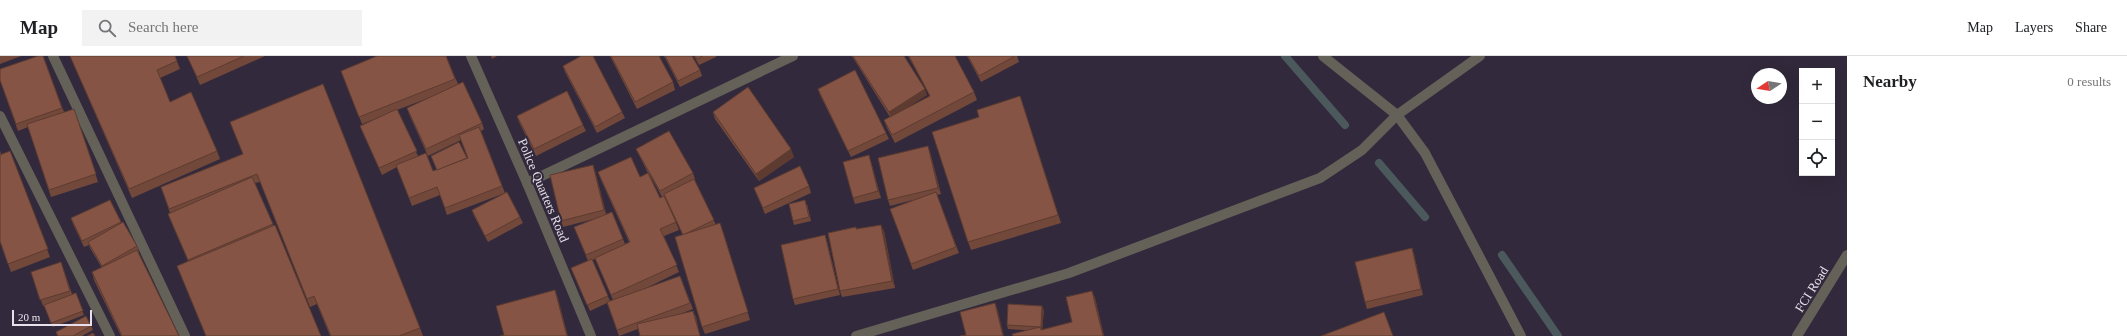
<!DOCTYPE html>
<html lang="en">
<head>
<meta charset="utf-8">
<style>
	body { margin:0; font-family:Georgia,serif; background:#f2f2f2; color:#202124 }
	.controls { position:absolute; right:12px; top:12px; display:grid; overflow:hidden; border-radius:0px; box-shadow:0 4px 16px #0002 }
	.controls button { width:36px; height:36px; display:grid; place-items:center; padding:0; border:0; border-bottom:1px solid #e0e0e0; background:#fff; color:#202124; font:20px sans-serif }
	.compass { position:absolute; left:1751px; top:12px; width:36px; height:36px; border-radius:50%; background:#fff; box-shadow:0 4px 16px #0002; rotate:258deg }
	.scale { position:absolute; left:12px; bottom:10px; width:80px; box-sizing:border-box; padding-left:4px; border:2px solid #e6e1ec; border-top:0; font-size:11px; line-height:14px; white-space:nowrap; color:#e6e1ec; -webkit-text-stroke:3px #322a3c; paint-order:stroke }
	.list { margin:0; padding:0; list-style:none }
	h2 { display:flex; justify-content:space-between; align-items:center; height:52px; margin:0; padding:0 16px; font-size:17px }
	h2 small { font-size:13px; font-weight:400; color:#757577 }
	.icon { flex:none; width:22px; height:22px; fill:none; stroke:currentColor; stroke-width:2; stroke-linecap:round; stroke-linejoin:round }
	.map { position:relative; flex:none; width:1847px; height:280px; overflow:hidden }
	header { display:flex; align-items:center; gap:24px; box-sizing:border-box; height:56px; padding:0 20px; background:#fff; border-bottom:1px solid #e0e0e0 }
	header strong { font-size:19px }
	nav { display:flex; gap:22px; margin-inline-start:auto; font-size:14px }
	.search { width:280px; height:36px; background:#f2f2f2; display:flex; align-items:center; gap:10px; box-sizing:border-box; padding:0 14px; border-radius:0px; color:#757577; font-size:15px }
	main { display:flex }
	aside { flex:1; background:#fff }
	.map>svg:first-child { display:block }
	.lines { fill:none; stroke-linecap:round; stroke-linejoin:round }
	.stream { stroke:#4b595c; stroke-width:8 }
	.minor { stroke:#646158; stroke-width:10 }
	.wall { fill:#72483b; fill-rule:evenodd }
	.shaded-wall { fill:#5d3b30 }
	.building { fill:#855445; stroke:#5d3b30 }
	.labels { text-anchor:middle; stroke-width:4; stroke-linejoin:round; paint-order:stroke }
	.street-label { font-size:13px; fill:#e6e1ec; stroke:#322a3c }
</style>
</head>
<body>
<header>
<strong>Map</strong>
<div class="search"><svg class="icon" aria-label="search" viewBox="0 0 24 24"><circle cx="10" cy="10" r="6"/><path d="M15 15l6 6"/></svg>Search here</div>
<nav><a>Map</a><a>Layers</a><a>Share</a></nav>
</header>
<main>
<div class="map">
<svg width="1847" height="280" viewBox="0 0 1847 280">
	<rect width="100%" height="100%" fill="#322a3c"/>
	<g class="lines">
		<!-- stream -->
		<g class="stream">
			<path d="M1285,0L1345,69"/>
			<path d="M1379,107L1425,161"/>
			<path d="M1502,199L1558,280"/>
		</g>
		<!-- minor -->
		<g class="minor">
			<path d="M53,0L185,280"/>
			<path d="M471,0L527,127L591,280"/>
			<path d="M1323,0L1397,59L1425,97L1521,280"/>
			<path d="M0,60L110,280"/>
			<path d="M527,127L793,0"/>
			<path d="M856,280L1069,217L1320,122L1362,94L1397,59L1480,0"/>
			<path d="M1797,280L1847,199"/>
		</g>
	</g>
	<!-- wall -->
	<g class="wall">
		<path d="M0,0H21L0,8Z"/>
		<path d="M43,0L64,56L77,60L98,126L51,141L28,71L18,75L0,24Z"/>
		<path d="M70,0H175L180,13L160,22L170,46L217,95L220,103L132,142Z"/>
		<path d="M187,0H265L200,29Z"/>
		<path d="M446,0L458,28L482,67L484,73L481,75L505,137L447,159L440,139L412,150L397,111L382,119L360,70L375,63L362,68L341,15ZM431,41L407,52L409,58L428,100L461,84L468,102L431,100L437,114L433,115L418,100L397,54Z"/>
		<path d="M491,0H497L492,3Z"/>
		<path d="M610,0H659L673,26L675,34L637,53Z"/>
		<path d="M664,0H692L700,14L702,20L680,31Z"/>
		<path d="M694,0H716V1L699,9Z"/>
		<path d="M852,0H904L927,39L901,55L930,40L908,0H955L974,36L977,44L895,87L887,72L884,64L890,61Z"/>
		<path d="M967,0H1017L1019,6L981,26Z"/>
		<path d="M563,10L622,56L625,62L597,77L565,16Z"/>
		<path d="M818,33L886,77L889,83L851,101L820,39Z"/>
		<path d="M1020,40L1061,167L971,194L968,186L979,61Z"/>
		<path d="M713,56L794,101L759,125L715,63Z"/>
		<path d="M517,60L583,69L586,75L536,100L519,66Z"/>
		<path d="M230,66L420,272L423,280H330L317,248L310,251L260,126L255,127L321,280H206L177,210L188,205L171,165L168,158L170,157L161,131L243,98Z"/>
		<path d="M636,93L693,117L695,123H694L716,169L723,175L750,264L705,278L702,271L683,179L671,154L679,174L664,180L679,216L642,234L680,220L693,253L680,258L693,255L696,261L700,280H640L638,273L619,280L607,247L590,255L571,212L588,205L577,178L594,163L563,171L561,165L593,109L595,115L606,158L612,156L625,188L629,186L601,124L598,116L640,121L648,117ZM649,117L662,141L660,142ZM595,203L598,209L613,244L610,245L592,204Z"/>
		<path d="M0,95L1,98L10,95L50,201L11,216L0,186Z"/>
		<path d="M930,96L941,138L937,139L959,197L913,214L890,153L913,144L890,150L888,144Z"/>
		<path d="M871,106L881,142L855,148L853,142Z"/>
		<path d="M809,130L811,137L765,158L754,132Z"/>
		<path d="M110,144L121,167L137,190L139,196L138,197L179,280H121L94,224L92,216L102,212L90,192L89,189L84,191L73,168L71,162Z"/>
		<path d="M807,148L811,165L794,169L793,165Z"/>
		<path d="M472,154L520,161L523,167L488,186L474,160Z"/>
		<path d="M857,173L884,175L895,232L842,241L840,235Z"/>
		<path d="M825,179L827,185L840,239L795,249L793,243Z"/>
		<path d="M1412,192L1414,198L1423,239L1367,253L1365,246Z"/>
		<path d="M61,206L72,238L76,237L84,259L53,271L44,250H43L31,216Z"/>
		<path d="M1092,235L1095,242L1104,280L1008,273L1007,269L1044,254L1042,274L1072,266Z"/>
		<path d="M91,270L93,274L82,280H58L56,276Z"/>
	</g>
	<!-- shaded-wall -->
	<g class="shaded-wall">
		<path d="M925,33L927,39L891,62L889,56Z"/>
		<path d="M1020,40L1023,49L1061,167L1058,159Z"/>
		<path d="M928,90L930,96L941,138L938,132Z"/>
		<path d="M791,93L794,101L759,125L756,118Z"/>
		<path d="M869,99L871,106L881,142L878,135Z"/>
		<path d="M593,109L595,115L607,160L604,154Z"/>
		<path d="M881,169L884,175L895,232L892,225Z"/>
		<path d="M825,179L827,185L840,239L838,233Z"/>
		<path d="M1412,192L1414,198L1423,239L1421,233Z"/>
		<path d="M555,234L558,242L568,280H567Z"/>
		<path d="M1092,235L1095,242L1104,280H1103Z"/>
		<path d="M995,247L998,255L1004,280H1003Z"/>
		<path d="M1042,250L1044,254L1042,275L1041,271Z"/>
		<path d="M693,255L696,261L700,280Z"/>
	</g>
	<!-- building -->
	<g class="building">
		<path d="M38,0H43L62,52L16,68L0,24V13Z"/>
		<path d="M70,0H175L177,5L157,14L170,46L191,36L217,95L129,133Z"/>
		<path d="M187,0H244L197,21Z"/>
		<path d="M377,0H446L455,23L359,61L341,15Z"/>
		<path d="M581,0H593L622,56L595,71L563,10Z"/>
		<path d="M611,0H659L673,26L635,46Z"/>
		<path d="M665,0H692L700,14L678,25Z"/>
		<path d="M695,0H703L697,3Z"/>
		<path d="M853,0H904L925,33L889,56Z"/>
		<path d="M909,0H955L974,36L892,79L884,64L930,40Z"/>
		<path d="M968,0H1015L979,20Z"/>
		<path d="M855,14L886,77L848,95L818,33Z"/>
		<path d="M463,26L482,67L426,93L407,52Z"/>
		<path d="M323,28L420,272L399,280H331L314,240L307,243L257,118L169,153L161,131L243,98L230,66Z"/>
		<path d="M748,31L791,93L756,118L713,56Z"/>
		<path d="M567,35L583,69L534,93L517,60Z"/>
		<path d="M1020,40L1058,159L968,186L932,76L979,61L977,54Z"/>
		<path d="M74,53L96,118L49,134L27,68Z"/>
		<path d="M397,53L417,95L379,112L360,70Z"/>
		<path d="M479,71L502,130L445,152L437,131L409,142L396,109L426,97L433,115L468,102L459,79Z"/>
		<path d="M669,75L693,117L660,135L636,93Z"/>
		<path d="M459,86L467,102L437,114L431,100Z"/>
		<path d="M928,90L938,132L888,144L878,102Z"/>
		<path d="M10,95L48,193L8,208L0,185V99Z"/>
		<path d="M869,99L878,135L853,142L843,106Z"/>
		<path d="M631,101L640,121L648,117L660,142L664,140L676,166L660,173L677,209L611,239L595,202L630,186L598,116Z"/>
		<path d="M593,109L604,154L561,165L550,119Z"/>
		<path d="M800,110L809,130L763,152L754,132Z"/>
		<path d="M252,121L273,168L188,204L168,158Z"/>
		<path d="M694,123L714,164L683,179L664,138Z"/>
		<path d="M507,136L520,161L485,180L472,154Z"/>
		<path d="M936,136L956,191L911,208L890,153Z"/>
		<path d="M110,144L121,166L82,185L71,162Z"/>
		<path d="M805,144L809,161L793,165L789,148Z"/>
		<path d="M612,156L623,183L586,199L574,171Z"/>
		<path d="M123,166L137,190L102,210L88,186Z"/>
		<path d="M720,167L748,256L702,271L675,181Z"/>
		<path d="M275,169L321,280H206L177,210Z"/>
		<path d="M881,169L892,225L840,235L828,177L856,171V173Z"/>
		<path d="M825,179L838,233L793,243L781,189Z"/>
		<path d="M1412,192L1421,233L1365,246L1355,206Z"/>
		<path d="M137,194L179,280H122L92,216Z"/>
		<path d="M592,203L608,240L587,249L571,212Z"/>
		<path d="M61,206L70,235L40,244L31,216Z"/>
		<path d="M680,220L690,247L617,274L607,246Z"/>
		<path d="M555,234L567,280H500L504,279L496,250Z"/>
		<path d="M1092,235L1103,280H1013L1012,278L1040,271L1041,274L1072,266L1066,241Z"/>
		<path d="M76,237L83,255L51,267L44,249Z"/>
		<path d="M995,247L1003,280H960L966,279L960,256Z"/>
		<path d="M1008,248L1042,250L1041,271L1007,269Z"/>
		<path d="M693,255L700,280H640L637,268Z"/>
		<path d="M1384,256L1393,280H1321Z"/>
		<path d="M86,260L91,270L73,280H58L56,276Z"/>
		<path d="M93,277L95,280H87Z"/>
	</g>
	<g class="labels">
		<!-- street labels -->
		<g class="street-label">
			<text transform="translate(544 134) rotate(67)" y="5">Police Quarters Road</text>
			<text transform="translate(1811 233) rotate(-58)" y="5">FCI Road</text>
		</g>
	</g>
</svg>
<div class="controls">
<button>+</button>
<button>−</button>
<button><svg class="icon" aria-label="locate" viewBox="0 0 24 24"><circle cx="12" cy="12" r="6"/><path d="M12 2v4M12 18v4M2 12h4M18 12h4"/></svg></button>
</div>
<svg class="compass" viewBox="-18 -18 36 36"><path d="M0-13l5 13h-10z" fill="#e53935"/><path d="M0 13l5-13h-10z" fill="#757577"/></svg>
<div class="scale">20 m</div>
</div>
<aside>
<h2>Nearby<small>0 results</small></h2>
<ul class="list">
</ul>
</aside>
</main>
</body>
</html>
